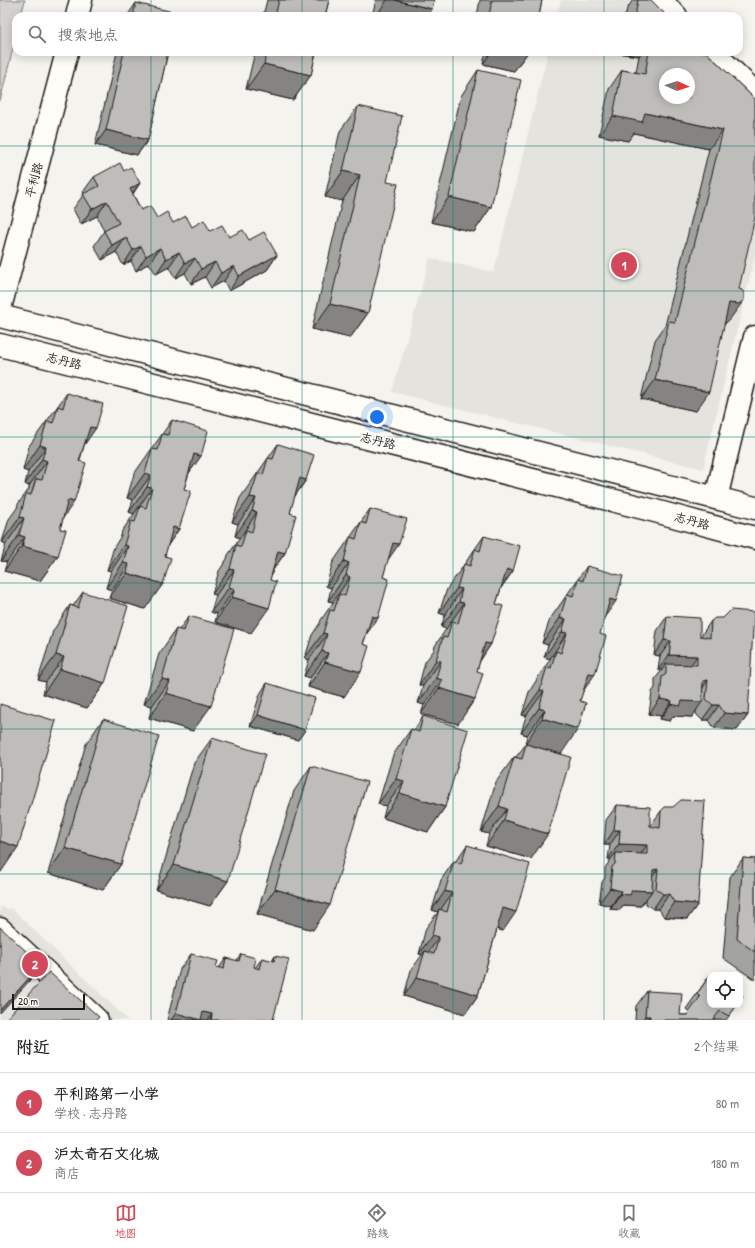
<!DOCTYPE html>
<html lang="zh">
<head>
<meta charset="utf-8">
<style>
	body { margin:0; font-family:"Patrick Hand","LXGW WenKai TC",sans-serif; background:#f6f6f6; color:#222 }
	.controls { position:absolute; right:12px; bottom:12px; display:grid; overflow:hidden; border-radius:8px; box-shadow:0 2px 10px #0003 }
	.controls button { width:36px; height:36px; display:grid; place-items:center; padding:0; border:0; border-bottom:1px solid #e0e0e0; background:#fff; color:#222; font:20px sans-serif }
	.compass { position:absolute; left:659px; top:68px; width:36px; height:36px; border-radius:50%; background:#fff; box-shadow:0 2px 10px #0003; rotate:93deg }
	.scale { position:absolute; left:12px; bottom:10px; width:73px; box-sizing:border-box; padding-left:4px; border:2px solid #1c1c1c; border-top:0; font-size:11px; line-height:14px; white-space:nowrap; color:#1c1c1c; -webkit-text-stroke:3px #fdfcf7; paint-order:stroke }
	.you { position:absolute; left:377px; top:417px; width:14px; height:14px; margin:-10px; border:3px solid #fff; border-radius:50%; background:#1a73e8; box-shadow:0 0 0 6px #1a73e833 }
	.badge { display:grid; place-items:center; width:26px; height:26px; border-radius:50%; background:#d1495b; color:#fff; font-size:13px; font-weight:700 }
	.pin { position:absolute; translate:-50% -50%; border:2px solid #fff; box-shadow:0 1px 4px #0006 }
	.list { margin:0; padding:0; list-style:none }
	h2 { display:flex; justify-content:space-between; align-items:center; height:52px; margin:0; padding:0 16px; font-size:17px }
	h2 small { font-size:13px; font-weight:400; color:#767676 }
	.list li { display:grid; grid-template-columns:26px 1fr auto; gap:12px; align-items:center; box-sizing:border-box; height:60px; padding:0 16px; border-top:1px solid #e0e0e0 }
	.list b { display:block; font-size:15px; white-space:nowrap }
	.list p { margin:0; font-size:13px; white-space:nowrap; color:#767676 }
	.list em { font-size:13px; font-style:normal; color:#767676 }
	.icon { flex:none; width:22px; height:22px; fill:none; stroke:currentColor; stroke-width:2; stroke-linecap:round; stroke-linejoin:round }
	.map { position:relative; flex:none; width:755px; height:1020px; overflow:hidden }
	.search { position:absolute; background:#fff; box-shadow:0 2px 10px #0003; left:12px; right:12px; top:12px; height:44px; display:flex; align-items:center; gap:10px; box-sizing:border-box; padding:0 14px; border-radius:12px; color:#767676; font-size:15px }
	.sheet { height:172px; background:#fff }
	nav { display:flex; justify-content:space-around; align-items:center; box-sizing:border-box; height:56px; border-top:1px solid #e0e0e0; background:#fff; font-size:11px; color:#767676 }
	nav a { display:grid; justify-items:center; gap:2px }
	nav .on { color:#d1495b }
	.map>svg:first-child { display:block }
	.built { fill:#e4e3de; fill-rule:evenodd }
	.green { fill:#d4d3cf; stroke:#787876 }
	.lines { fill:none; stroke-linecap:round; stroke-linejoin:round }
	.minor-casing { stroke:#1c1c1c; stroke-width:25 }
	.major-casing { stroke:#1c1c1c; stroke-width:25 }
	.minor { stroke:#fdfcf7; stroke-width:22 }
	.major { stroke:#fdfcf7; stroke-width:22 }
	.wall { fill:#a3a3a0; stroke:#1c1c1c }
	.shaded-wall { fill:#858482; stroke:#1c1c1c }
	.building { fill:#bebdba; stroke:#1c1c1c; fill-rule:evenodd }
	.grid { fill:none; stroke:#0f766e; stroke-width:1; stroke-opacity:0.55 }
	.labels { text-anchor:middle; stroke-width:3.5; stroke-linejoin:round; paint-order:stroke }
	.street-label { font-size:12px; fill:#1c1c1c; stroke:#fdfcf7 }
</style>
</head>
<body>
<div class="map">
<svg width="755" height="1020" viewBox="0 0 755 1020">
	<rect width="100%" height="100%" fill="#f4f3ee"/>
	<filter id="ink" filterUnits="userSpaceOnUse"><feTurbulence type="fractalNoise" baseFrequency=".025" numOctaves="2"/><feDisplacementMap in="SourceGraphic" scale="8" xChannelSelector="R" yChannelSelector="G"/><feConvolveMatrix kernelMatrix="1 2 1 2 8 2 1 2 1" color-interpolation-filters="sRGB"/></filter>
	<g filter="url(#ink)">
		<!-- built -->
		<g class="built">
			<path d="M561,0H638L653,16H557Z"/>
			<path d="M548,52H689L755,120V256L703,469L392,392L430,258L494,272ZM665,74H689V98H665Z"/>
			<path d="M0,907L12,909L128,1020H0Z"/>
		</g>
		<!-- green -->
		<path class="green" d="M0,0H25L21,16H16V36L0,101Z"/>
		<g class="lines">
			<!-- minor casing -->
			<g class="minor-casing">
				<g id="minor">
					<path d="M660,0L676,16"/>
					<path d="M77,16L81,0"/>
					<path d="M713,52L755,93"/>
					<path d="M0,308L67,52"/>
					<path d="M716,498L755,337"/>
					<path d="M0,929L97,1020"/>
				</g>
			</g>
			<!-- major casing -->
			<g class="major-casing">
				<g id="major">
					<path d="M0,316L755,508"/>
					<path d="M0,345L655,511L755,538"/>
				</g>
			</g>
			<!-- minor -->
			<use href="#minor" class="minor"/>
			<!-- major -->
			<use href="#major" class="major"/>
		</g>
		<!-- wall -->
		<g class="wall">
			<path d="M267,0H329L325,16H263Z"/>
			<path d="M376,0H434L432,9L427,16H372Z"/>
			<path d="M480,0H542L539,16H477Z"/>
			<path d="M633,0H651L667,16H625L627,9Z"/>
			<path d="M136,3L177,16H127Z"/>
			<path d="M117,52H168L148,140L137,155L95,145Z"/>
			<path d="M255,52H316L311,75L293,100L246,89Z"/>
			<path d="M486,52H528L514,71L483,64Z"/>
			<path d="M618,52H706L755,99L730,319L726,323H725L696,411L641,399L655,340L665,326L709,149L634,133L628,141L599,135L609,89L622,70L636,72L639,56L618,53Z"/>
			<path d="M478,70L491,207L474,232L431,222L461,96Z"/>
			<path d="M358,106L368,313L350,338L312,329L342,201L325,197L340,131Z"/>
			<path d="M124,171L140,183L133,194L141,210L157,218L173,223L210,231L229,237L249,240L277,255L267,270L229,291L224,281L211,288L205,277L191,284L185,273L175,278L169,267L156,274L149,263L136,271L131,261L123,265L116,252L102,260L94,246L104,231L97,216L81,224L73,209L84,194L83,192L94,177Z"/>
			<path d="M67,393L84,446L60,529L58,556L40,581L4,571L7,562L1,561L6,544L2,542L9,519L17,508L18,504L29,489V486L25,484L28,472L23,470L29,446Z"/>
			<path d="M172,420L201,456L189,473L184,489L179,529L168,545L145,609L109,598L112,590L106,588L111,571L107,570L114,547L121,536L122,531L134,514L129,512L133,500L127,498L134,474Z"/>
			<path d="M278,444L306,480L294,497L290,513L285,553L273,570L251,633L215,622L217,614L211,612L216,595L212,594L219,571L227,559L228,555L240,538L235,536L238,524L232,522L240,498Z"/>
			<path d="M370,509L387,561L383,577L378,618L367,633L344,697L308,687L310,678L304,676L309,660L305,658L312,635L320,623L321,620L332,604L333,602L328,601L331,588L326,586L333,562Z"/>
			<path d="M484,536L513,571L501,588L496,604L491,644L480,661L458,724L421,714L424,705L418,703L423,686L419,685L425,662L434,650L435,646L446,629L441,627L445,615L439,613L447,589Z"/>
			<path d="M587,566L604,618L583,691L561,754L531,859L486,846L489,834L481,832L496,782L514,757H516L526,744H525L527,735L521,733L526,716L522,715L529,692L536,681L538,677L549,661L550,659L544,657L548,645L542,643L550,619Z"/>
			<path d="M83,592L105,683L87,708L43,694L46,682L38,680L53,631L70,605L73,606Z"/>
			<path d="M189,616L193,731L149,718L152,706L144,704L159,654L176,629L179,630Z"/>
			<path d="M667,616L700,637L711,621L748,715L737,730L714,728L709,720H702L696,714V710L692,717L673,716L670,721L660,719L661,716L649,714L652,692L655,688V679L662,670H658L660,656L654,655L657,631Z"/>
			<path d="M267,683L305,730L298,740L250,726L260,694Z"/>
			<path d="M423,716L445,807L428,832L383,818L386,806L378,804L393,755L411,729L414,730Z"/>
			<path d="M103,719L121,864L103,890L48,873L86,744Z"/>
			<path d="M212,738L228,881L210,906L156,890L194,763Z"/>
			<path d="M311,766L313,930L257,914L294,791Z"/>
			<path d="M617,805L650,826L661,811L698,904L687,919L664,917L659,909H653L646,904V899L641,906L623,905L620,910L610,909L611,906L599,903L602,882L605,878V868L611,859H608L610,845H604L606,820Z"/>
			<path d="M467,845L503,931L497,929L478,995L465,1014L404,996L411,970L422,955L419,954L426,928L438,912L432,910L441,880L454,861L455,862Z"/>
			<path d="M743,858L755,859V980L723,958L730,877Z"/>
			<path d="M191,954L216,967L219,968L226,958L236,961L241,954L255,968L262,958L272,961L275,956L273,1020H167L180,969Z"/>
			<path d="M710,975L737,1005L726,1020H635L636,1006L647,991L680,1015H687L690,1012L686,1009Z"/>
		</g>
		<!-- shaded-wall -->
		<g class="shaded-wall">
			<path d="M387,0H395L432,9L427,16H376Z"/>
			<path d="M491,52H528L514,71L483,64Z"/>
			<path d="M619,52H642L639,56L618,53Z"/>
			<path d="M264,64L311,75L293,100L246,89Z"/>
			<path d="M645,113L723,130L709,149L634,133L628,141L599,135L613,116Z"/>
			<path d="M106,130L148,140L137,155L95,145Z"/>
			<path d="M343,171L360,175L342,201L325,197Z"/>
			<path d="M140,183L129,198L130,189Z"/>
			<path d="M449,197L491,207L474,232L431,222Z"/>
			<path d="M107,201L97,216L81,224L92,209Z"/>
			<path d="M126,237L116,252L102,260L112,245Z"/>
			<path d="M141,246L131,261L123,265L133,250Z"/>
			<path d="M160,248L149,263L136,271L146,256Z"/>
			<path d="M179,252L169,267L156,274L166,259Z"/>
			<path d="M277,255L267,270L229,291L239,276Z"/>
			<path d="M195,258L185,273L175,278L185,263Z"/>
			<path d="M215,262L205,277L191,284L201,269Z"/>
			<path d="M234,266L224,281L211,288L221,273Z"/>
			<path d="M744,300L730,319L726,323L716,322L729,303Z"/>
			<path d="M330,304L368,313L350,338L312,329Z"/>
			<path d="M655,380L709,392L696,411L641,399Z"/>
			<path d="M90,427L96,428L78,454Z"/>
			<path d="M40,445L46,447L28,472L23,470Z"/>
			<path d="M194,454L201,456L183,481Z"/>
			<path d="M42,459L47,461L29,486L25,484Z"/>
			<path d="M145,473L151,475L133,500L127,498Z"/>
			<path d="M300,478L306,480L289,505Z"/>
			<path d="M147,487L152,488L134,514L129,512Z"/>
			<path d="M250,497L256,498L238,524L232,522Z"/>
			<path d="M68,500L74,502L57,527Z"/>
			<path d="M252,511L257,512L240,538L235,536Z"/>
			<path d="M20,517L24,518L6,544L2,542Z"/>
			<path d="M173,527L179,529L162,554Z"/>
			<path d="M19,535L25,537L7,562L1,561Z"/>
			<path d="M393,543L399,544L381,570Z"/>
			<path d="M124,545L128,546L111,571L107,570Z"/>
			<path d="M22,546L58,556L40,581L4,571Z"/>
			<path d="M278,551L285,553L267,578Z"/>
			<path d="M344,561L349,563L331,588L326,586Z"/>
			<path d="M123,563L129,564L112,590L106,588Z"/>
			<path d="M230,569L234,570L216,595L212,594Z"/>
			<path d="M507,569L513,571L495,596Z"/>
			<path d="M127,573L163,584L145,609L109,598Z"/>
			<path d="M346,575L350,577L333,602L328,601Z"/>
			<path d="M229,587L235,589L217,614L211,612Z"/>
			<path d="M457,588L462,589L445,615L439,613Z"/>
			<path d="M232,597L269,608L251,633L215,622Z"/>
			<path d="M610,599L616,601L598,627Z"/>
			<path d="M459,602L464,603L446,629L441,627Z"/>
			<path d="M372,616L378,618L360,643Z"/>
			<path d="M560,618L566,619L548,645L542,643Z"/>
			<path d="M562,632L567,633L550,659L544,657Z"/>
			<path d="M323,633L327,634L309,660L305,658Z"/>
			<path d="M664,640L671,641L660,656L654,655Z"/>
			<path d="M485,643L491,644L474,670Z"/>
			<path d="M322,651L328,653L310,678L304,676Z"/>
			<path d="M56,655L64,657L46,682L38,680Z"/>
			<path d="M669,655L697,656L687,671L666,664L662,670H658Z"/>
			<path d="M436,660L441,661L423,686L419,685Z"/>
			<path d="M325,662L361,672L344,697L308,687Z"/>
			<path d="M60,669L105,683L87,708L43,694Z"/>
			<path d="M589,673L595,674L577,700Z"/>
			<path d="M436,678L442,680L424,705L418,703Z"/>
			<path d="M162,679L170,681L152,706L144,704Z"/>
			<path d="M708,680L698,695L703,681Z"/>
			<path d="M439,688L475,699L458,724L421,714Z"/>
			<path d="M540,690L544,691L526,716L522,715Z"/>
			<path d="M166,693L211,706L193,731L149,718Z"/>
			<path d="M660,699L672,701L661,716L649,714Z"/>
			<path d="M682,701L702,702L692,717L673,716L670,721L660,719L671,704Z"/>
			<path d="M713,705H719L709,720H702Z"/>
			<path d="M539,708L545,710L527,735L521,733Z"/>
			<path d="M724,713L748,715L737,730L714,728Z"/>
			<path d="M258,715L305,730L298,740L250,726Z"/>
			<path d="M542,718L578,729L561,754L525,744Z"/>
			<path d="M396,779L404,781L386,806L378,804Z"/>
			<path d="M400,793L445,807L428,832L383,818Z"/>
			<path d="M499,806L507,809L489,834L481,832Z"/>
			<path d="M504,820L548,834L531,859L486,846Z"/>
			<path d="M614,830H620L610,845H604Z"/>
			<path d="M0,841L18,847L1,872H0Z"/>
			<path d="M619,844L647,845L637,860L616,853L611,859H608Z"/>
			<path d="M65,848L121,864L103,890L48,873Z"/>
			<path d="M174,865L228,881L210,906L156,890Z"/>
			<path d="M658,869L647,884L653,870Z"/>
			<path d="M610,888L621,891L611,906L599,903Z"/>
			<path d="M275,889L330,905L313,930L257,914Z"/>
			<path d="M632,890L652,891L641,906L623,905L620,910L610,909L620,894Z"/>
			<path d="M445,891L452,893L439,912V909L438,912L432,910Z"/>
			<path d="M663,894H669L659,909H653Z"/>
			<path d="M674,902L698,904L687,919L664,917Z"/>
			<path d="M503,908L516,912L503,931L490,927Z"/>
			<path d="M432,935L439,937L426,956L425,951L422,955L419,954Z"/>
			<path d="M41,965L30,980L0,1013V1010Z"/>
			<path d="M417,977L478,995L465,1014L404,996Z"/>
			<path d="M203,1012L212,1014L208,1020H171L176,1013Z"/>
			<path d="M645,1016H650L647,1020H642Z"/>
		</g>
		<!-- building -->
		<g class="building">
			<path d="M279,0H329L325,16H275Z"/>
			<path d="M395,0H434L432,9Z"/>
			<path d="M492,0H542L539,16H489Z"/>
			<path d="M638,0H651L667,16H635Z"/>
			<path d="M136,3L177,13V16H133Z"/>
			<path d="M124,52H168L148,140L106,130Z"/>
			<path d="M267,52H316L311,75L264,64Z"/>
			<path d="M649,52H706L755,99V217L739,289L742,290L744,293V300L739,304L729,303L709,392L655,380L669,321L675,322L723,130L645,113L642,122L613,116L622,70L645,74ZM665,74H689V98H665Z"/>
			<path d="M478,70L521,80L491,207L449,197Z"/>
			<path d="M358,106L402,116L387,182L398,184L368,313L330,304L360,175L343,171Z"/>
			<path d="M120,163L124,171L131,167L140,183L130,189L141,210L150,206L157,218L167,212L173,223L186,216L192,227L204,220L210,231L222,225L229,237L243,230L249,240L264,232L277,255L239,276L234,266L221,273L215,262L201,269L195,258L185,263L179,252L166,259L160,248L146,256L141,246L133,250L126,237L112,245L104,231L119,223L107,201L92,209L83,194L99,186L94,177Z"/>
			<path d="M67,393L103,404L96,428L90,427L79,461L86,463L74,502L68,500L60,529L66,530L58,556L22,546L25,537L19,535L24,518L20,517L26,494L31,495L36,479L42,480L47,461L42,459L46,447L40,445L47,421L53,423L58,406L63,408Z"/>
			<path d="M172,420L208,431L201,456L194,454L184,489L191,491L179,529L173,527L165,556L171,558L163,584L127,573L129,564L123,563L128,546L124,545L131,521L135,522L140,506L146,508L152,488L147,487L151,475L145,473L152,449L158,450L162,434L168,435Z"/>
			<path d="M278,444L314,455L306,480L300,478L290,513L296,515L285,553L278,551L270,580L276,582L269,608L232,597L235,589L229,587L234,570L230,569L236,545L241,547L246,530L252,532L257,512L252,511L256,498L250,497L258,473L263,475L268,458L273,459Z"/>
			<path d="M370,509L407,519L399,544L393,543L383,577L389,579L378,618L372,616L363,644L369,646L361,672L325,662L328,653L322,651L327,634L323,633L330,610L334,611L339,594L345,596L350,577L346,575L349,563L344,561L350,537L356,539L361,522L366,524Z"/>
			<path d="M484,536L520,546L513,571L507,569L496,604L503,606L491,644L485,643L477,671L483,673L475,699L439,688L442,680L436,678L441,661L436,660L443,637L447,638L452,621L458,623L464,603L459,602L462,589L457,588L464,564L470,566L475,549L480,551Z"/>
			<path d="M587,566L623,576L616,601L610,599L600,634L606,636L595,674L589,673L580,701L586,703L578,729L542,718L545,710L539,708L544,691L540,690L547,667L551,668L556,651L561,653L567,633L562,632L566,619L560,618L567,594L573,596L578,579L583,581Z"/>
			<path d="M83,592L128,606L105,683L60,669L64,657L56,655L70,605L78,608Z"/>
			<path d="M731,610L754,612L748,715L724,713L719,705H713L706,699L708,680L703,681L702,702L682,701L680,706L671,704L672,701L660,699L662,677L666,674V664L697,665V656L669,655L671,641L664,640L667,616L700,618V636L710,638L711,621L715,618H723Z"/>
			<path d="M189,616L234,629L211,706L166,693L170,681L162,679L176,629L184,631Z"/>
			<path d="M267,683L315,698L305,730L258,715Z"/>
			<path d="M0,704L56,721L18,847L0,841Z"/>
			<path d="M423,716L468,730L445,807L400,793L404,781L396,779L411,729L419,732Z"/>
			<path d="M103,719L159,736L121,864L65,848Z"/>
			<path d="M212,738L265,754L228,881L174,865Z"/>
			<path d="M526,744L571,757L548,834L504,820L507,809L499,806L514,757L522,759Z"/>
			<path d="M311,766L367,782L330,905L275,889Z"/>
			<path d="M681,800L705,801L698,904L674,902L669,894H663L656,889L658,869L653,870L652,891L632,890L630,895L620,894L621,891L610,888L612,867L615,864L616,853L647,854V845L619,844L620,830H614L617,805L650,807V826L660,828L661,811L665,807H673Z"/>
			<path d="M467,845L530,864L516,912L503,908L478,995L417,977L425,951L434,954L439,937L432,935L439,909L447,912L452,893L445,891L454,861L461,864Z"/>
			<path d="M743,858L755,859V952L737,939Z"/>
			<path d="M0,927L41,965L0,1010Z"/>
			<path d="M191,954L218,961L216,967L224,969L226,958L239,961L241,954L256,958L254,967L259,969L262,958L274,961L275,956L289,959L273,1020H211L212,1014L203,1012L201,1020L176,1013Z"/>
			<path d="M49,972L99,1017L96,1020H5Z"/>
			<path d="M710,975V1005H737L729,1016L720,1011L715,1017V1020H650V1016H645L647,991L682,993L680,1015H687L700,997L697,994Z"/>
			<path d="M740,994L743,996L740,1000Z"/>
		</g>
	</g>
	<!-- grid -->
	<path class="grid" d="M151,0V16M302,0V16M453,0V16M604,0V16M151,52V1020M302,52V1020M453,52V1020M604,52V1020M0,146H755M0,291H755M0,437H755M0,583H755M0,729H755M0,874H755"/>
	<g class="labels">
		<!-- street labels -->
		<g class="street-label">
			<text transform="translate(34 180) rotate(-75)" y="4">平利路</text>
			<text transform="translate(64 361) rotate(14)" y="4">志丹路</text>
			<text transform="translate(378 441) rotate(14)" y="4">志丹路</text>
			<text transform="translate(692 521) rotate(15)" y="4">志丹路</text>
		</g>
	</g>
</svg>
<div class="controls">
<button><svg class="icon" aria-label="locate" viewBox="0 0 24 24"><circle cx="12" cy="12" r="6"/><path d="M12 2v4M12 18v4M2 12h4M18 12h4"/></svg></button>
</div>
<svg class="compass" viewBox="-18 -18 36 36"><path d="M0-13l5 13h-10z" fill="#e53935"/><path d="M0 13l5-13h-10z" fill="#767676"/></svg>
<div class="scale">20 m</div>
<div class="you"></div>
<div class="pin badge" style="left:624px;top:265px">1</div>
<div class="pin badge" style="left:35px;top:964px">2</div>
<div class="search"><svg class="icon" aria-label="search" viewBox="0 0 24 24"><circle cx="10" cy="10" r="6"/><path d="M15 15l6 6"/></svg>搜索地点</div>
</div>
<section class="sheet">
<h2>附近<small>2个结果</small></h2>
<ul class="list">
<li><span class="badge">1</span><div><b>平利路第一小学</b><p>学校 · 志丹路</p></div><em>80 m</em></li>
<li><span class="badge">2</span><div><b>沪太奇石文化城</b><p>商店</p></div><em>180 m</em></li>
</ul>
</section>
<nav>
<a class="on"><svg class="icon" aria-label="map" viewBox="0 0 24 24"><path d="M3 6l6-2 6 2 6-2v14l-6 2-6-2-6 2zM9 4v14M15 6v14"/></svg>地图</a>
<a><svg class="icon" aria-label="directions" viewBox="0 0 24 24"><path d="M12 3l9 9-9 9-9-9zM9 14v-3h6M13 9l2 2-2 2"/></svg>路线</a>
<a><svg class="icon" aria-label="saved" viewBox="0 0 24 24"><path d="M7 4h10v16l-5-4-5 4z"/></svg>收藏</a>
</nav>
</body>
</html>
